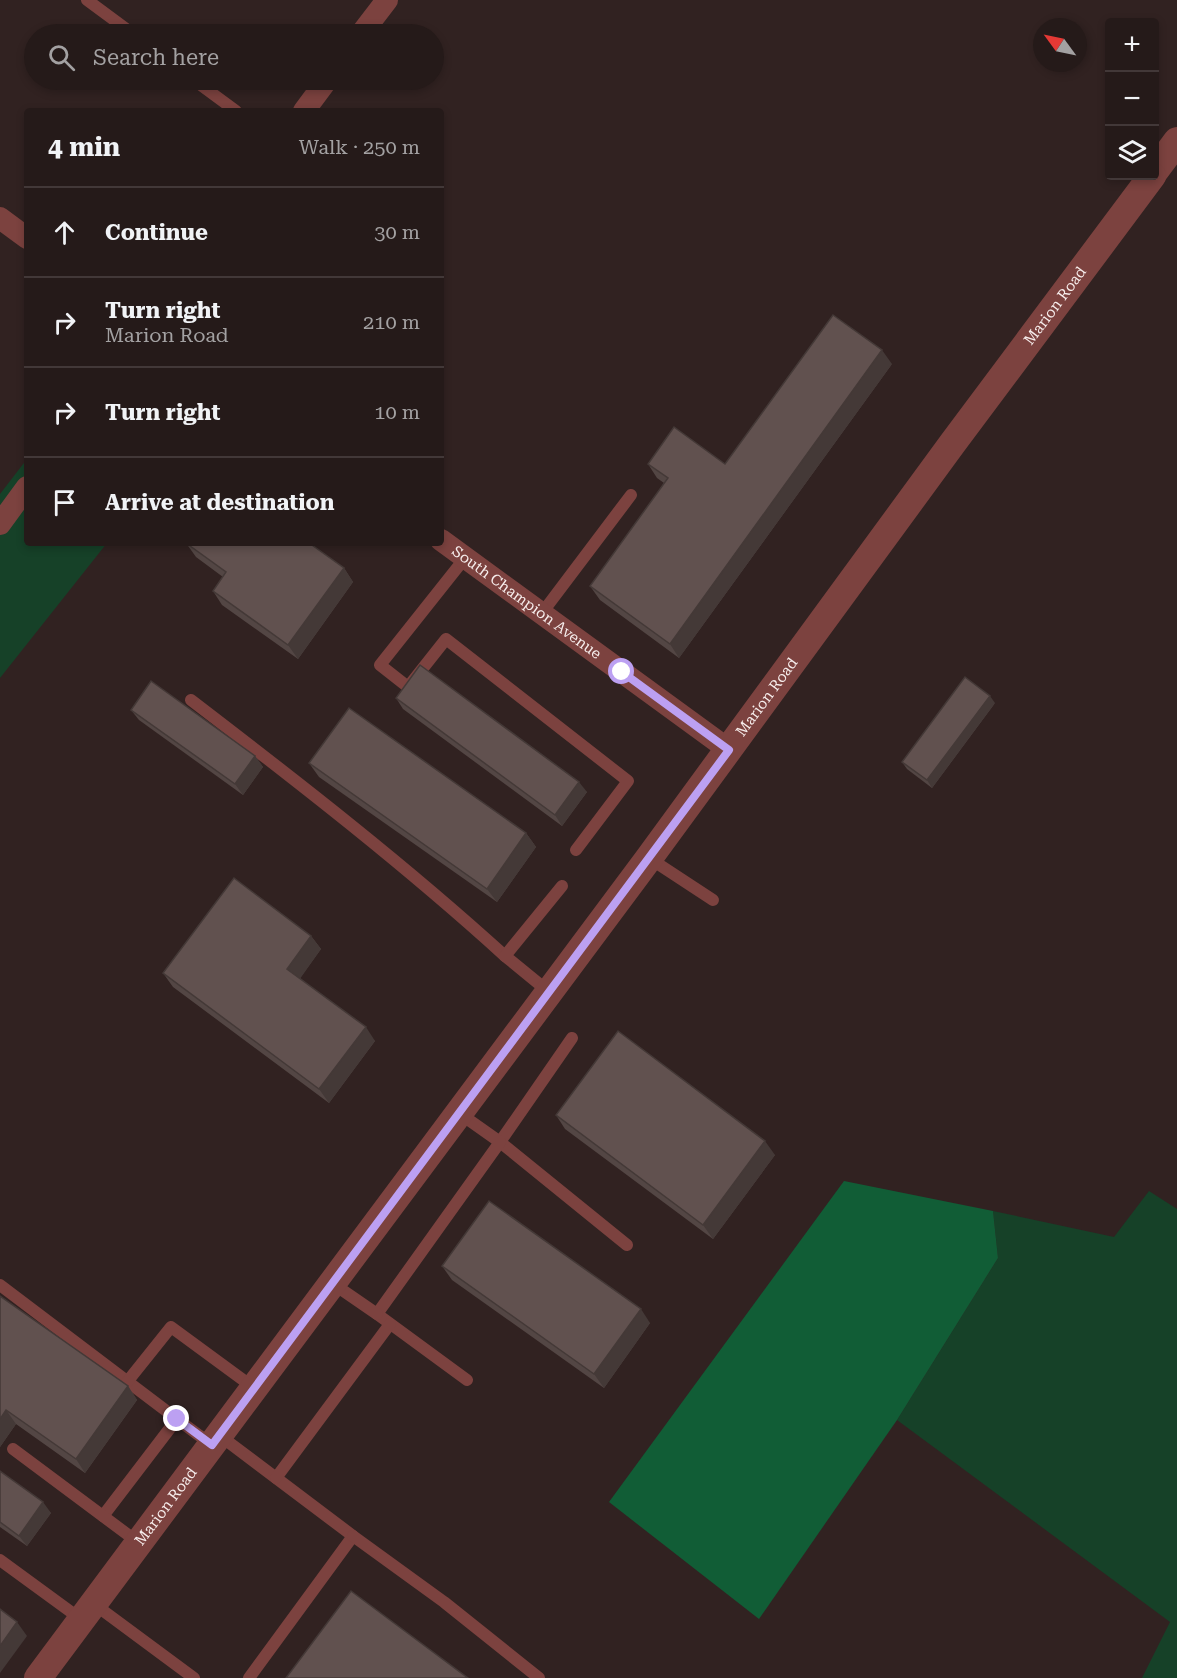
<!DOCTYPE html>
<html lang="en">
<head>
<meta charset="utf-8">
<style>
	body { margin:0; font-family:"Roboto Serif",serif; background:#312726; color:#f1f3f6 }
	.controls { position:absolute; right:18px; top:18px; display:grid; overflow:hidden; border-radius:6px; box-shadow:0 3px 9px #0003 }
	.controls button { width:54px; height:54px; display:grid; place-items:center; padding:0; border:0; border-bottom:2px solid #423838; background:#251a19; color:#f1f3f6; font:30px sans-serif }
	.compass { position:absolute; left:1033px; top:18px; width:54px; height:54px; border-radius:50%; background:#251a19; box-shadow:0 3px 9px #0003; rotate:303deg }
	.stop { position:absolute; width:18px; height:18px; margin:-14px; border:4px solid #bca0f2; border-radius:50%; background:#fff }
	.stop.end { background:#bca0f2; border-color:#fff; box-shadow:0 2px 6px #0008 }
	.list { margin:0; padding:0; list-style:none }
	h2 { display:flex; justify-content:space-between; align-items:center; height:78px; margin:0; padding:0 24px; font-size:26px }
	h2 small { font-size:20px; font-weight:400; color:#a3a1a2 }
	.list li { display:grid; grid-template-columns:39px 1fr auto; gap:18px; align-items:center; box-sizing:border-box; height:90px; padding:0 24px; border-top:2px solid #423838 }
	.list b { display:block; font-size:22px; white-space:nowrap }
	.list p { margin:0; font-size:20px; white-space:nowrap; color:#a3a1a2 }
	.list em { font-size:20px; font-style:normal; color:#a3a1a2 }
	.icon { flex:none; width:33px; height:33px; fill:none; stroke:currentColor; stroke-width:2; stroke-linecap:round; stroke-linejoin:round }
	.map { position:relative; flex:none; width:1177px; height:1678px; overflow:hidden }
	.search { position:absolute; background:#251a19; box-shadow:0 3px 9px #0003; left:24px; top:24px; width:420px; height:66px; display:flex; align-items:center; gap:15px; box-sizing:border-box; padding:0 21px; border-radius:33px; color:#a3a1a2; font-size:22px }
	.panel { position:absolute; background:#251a19; box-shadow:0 3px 9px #0003; left:24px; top:108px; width:420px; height:438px; border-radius:6px }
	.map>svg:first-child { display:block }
	.green { fill:#164128 }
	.forest { fill:#115d36 }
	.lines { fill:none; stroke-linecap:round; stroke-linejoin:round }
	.service { stroke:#7c423f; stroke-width:12 }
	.minor { stroke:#7c423f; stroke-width:22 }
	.tertiary { stroke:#7c423f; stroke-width:28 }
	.wall { fill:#534644 }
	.shaded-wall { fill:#443937 }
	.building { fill:#61514f; stroke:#443937; stroke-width:1.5 }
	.route { stroke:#bca0f2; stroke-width:8 }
	.labels { text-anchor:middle; stroke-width:4.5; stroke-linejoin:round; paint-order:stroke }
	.street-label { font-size:15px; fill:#f7edec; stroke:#261917 }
</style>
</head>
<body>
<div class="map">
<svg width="1177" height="1678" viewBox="0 0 1177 1678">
	<rect width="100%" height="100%" fill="#312221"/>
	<!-- green -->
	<g class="green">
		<path d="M27,459V543H107L0,678V494Z"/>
		<path d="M1149,1191L1177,1209V1678H1142L1170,1622L897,1420L998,1258L993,1211L1114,1237Z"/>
	</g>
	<!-- forest -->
	<path class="forest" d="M844,1181L993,1211L998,1258L897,1420L759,1619L609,1502Z"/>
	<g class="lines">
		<!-- service -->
		<g class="service">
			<path d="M87,0L133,34"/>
			<path d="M194,80L236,111"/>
			<path d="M465,558L380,665L408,687L446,639L628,781L576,850"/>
			<path d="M542,613L631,495"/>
			<path d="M191,700C298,782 405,865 505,956"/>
			<path d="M649,858L713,900"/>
			<path d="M549,992L505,956L562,886"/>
			<path d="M572,1038L500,1142L627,1245"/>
			<path d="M459,1113L500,1142L377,1314L467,1380"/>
			<path d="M332,1283L377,1314"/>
			<path d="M0,1285L177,1419L103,1516"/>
			<path d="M127,1382L171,1327L254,1388"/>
			<path d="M177,1419L212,1445"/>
			<path d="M219,1435L353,1536L249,1678"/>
			<path d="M13,1449L139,1543"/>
			<path d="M276,1478L390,1324"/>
			<path d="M353,1536L444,1602L539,1678"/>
			<path d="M0,1560L82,1620"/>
			<path d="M94,1604L194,1678"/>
		</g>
		<!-- minor -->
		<g class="minor">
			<path d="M361,34L387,0"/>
			<path d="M304,111L327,80"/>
			<path d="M0,218L27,238"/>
			<path d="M0,524L27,487"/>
			<path id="s1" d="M441,540L729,750"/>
		</g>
		<!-- tertiary -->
		<g class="tertiary">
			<path d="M1154,172L1177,141"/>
			<path id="s2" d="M38,1678L649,858L952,444L1152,176"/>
		</g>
	</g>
	<!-- wall -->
	<g class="wall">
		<path d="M892,364L679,658L600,600L590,586L664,483L657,478L648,464H725Z"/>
		<path d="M186,543L344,568L353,582L298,659L222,605L213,591L223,577L196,557Z"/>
		<path d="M396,698L587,792L562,826L403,709Z"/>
		<path d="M995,703L932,788L907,769L902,762Z"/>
		<path d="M131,710L255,756L263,767L243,795L139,720Z"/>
		<path d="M309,763L526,833L536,847L497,902L319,777Z"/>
		<path d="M311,936L321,949L300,978L375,1041L329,1103L173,987L163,973Z"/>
		<path d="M556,1115L775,1155L713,1239L565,1129Z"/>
		<path d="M442,1266L650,1323L604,1388L452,1280Z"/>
		<path d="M0,1296L128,1386L137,1400L85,1473L16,1424L0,1447Z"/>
		<path d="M0,1471L51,1513L27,1546L0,1527Z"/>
	</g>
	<!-- shaded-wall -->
	<g class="shaded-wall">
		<path d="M882,350L892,364L679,658L670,644Z"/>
		<path d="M344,568L353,582L298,659L288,645Z"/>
		<path d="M990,696L995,703L932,788L927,780Z"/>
		<path d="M255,756L263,767L243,795L235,784Z"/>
		<path d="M579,782L587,792L562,826L555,815Z"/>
		<path d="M526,833L536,847L497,902L487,889Z"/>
		<path d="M311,936L321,949L297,983L287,969Z"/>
		<path d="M366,1027L375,1041L329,1103L319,1089Z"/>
		<path d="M765,1141L775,1155L713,1239L703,1225Z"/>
		<path d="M641,1309L650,1323L604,1388L594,1374Z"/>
		<path d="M128,1386L137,1400L85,1473L76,1459Z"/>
		<path d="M6,1410L16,1424L0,1447V1419Z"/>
		<path d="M43,1502L51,1513L27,1546L19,1536Z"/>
		<path d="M17,1622L27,1636L0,1673V1646Z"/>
	</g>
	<!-- building -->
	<g class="building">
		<path d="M833,315L882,350L670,644L590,586L668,478L648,464L674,427L725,464Z"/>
		<path d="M186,543H309L344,568L288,645L213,591L226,572Z"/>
		<path d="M420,665L579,782L555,815L396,698Z"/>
		<path d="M965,677L990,696L927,780L902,762Z"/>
		<path d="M151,681L255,756L235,784L131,710Z"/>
		<path d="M349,708L526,833L487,889L309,763Z"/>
		<path d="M234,878L311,936L287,969L366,1027L319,1089L163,973Z"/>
		<path d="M618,1031L765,1141L703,1225L556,1115Z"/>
		<path d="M489,1201L641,1309L594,1374L442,1266Z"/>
		<path d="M0,1296L128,1386L76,1459L6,1410L0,1419Z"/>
		<path d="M0,1471L43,1502L19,1536L0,1522Z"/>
		<path d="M351,1591L468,1678H286Z"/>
		<path d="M0,1609L17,1622L0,1646Z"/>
	</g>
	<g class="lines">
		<!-- route -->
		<path class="route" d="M177,1419L212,1445L729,750L622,672"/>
	</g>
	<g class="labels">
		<!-- street labels -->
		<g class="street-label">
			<text dy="5" stroke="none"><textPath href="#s2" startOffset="1708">Marion Road</textPath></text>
			<text dy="5" stroke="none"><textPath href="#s1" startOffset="106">South Champion Avenue</textPath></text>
			<text dy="5" stroke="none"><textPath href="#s2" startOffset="1222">Marion Road</textPath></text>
			<text dy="5" stroke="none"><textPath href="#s2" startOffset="214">Marion Road</textPath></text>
		</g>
	</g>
</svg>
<div class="controls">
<button>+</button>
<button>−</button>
<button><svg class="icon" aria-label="layers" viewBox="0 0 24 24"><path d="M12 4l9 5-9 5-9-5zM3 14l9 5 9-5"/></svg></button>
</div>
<svg class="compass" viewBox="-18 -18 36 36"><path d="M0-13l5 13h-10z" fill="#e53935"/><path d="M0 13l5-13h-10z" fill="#a3a1a2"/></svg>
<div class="stop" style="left:622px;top:672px"></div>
<div class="stop end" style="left:177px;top:1419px"></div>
<div class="search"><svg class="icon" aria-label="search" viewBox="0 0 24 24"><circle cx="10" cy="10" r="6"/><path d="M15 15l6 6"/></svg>Search here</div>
<section class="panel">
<h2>4 min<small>Walk · 250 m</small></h2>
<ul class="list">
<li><svg class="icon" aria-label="ahead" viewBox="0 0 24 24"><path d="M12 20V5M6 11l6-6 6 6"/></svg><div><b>Continue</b></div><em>30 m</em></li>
<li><svg class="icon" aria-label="right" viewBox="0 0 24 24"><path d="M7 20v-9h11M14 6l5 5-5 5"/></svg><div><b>Turn right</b><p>Marion Road</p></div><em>210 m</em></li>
<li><svg class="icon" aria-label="right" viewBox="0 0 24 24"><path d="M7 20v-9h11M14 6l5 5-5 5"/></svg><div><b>Turn right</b></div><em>10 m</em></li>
<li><svg class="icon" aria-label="arrive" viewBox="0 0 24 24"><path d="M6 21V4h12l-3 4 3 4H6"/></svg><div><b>Arrive at destination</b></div></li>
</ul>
</section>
</div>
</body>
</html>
